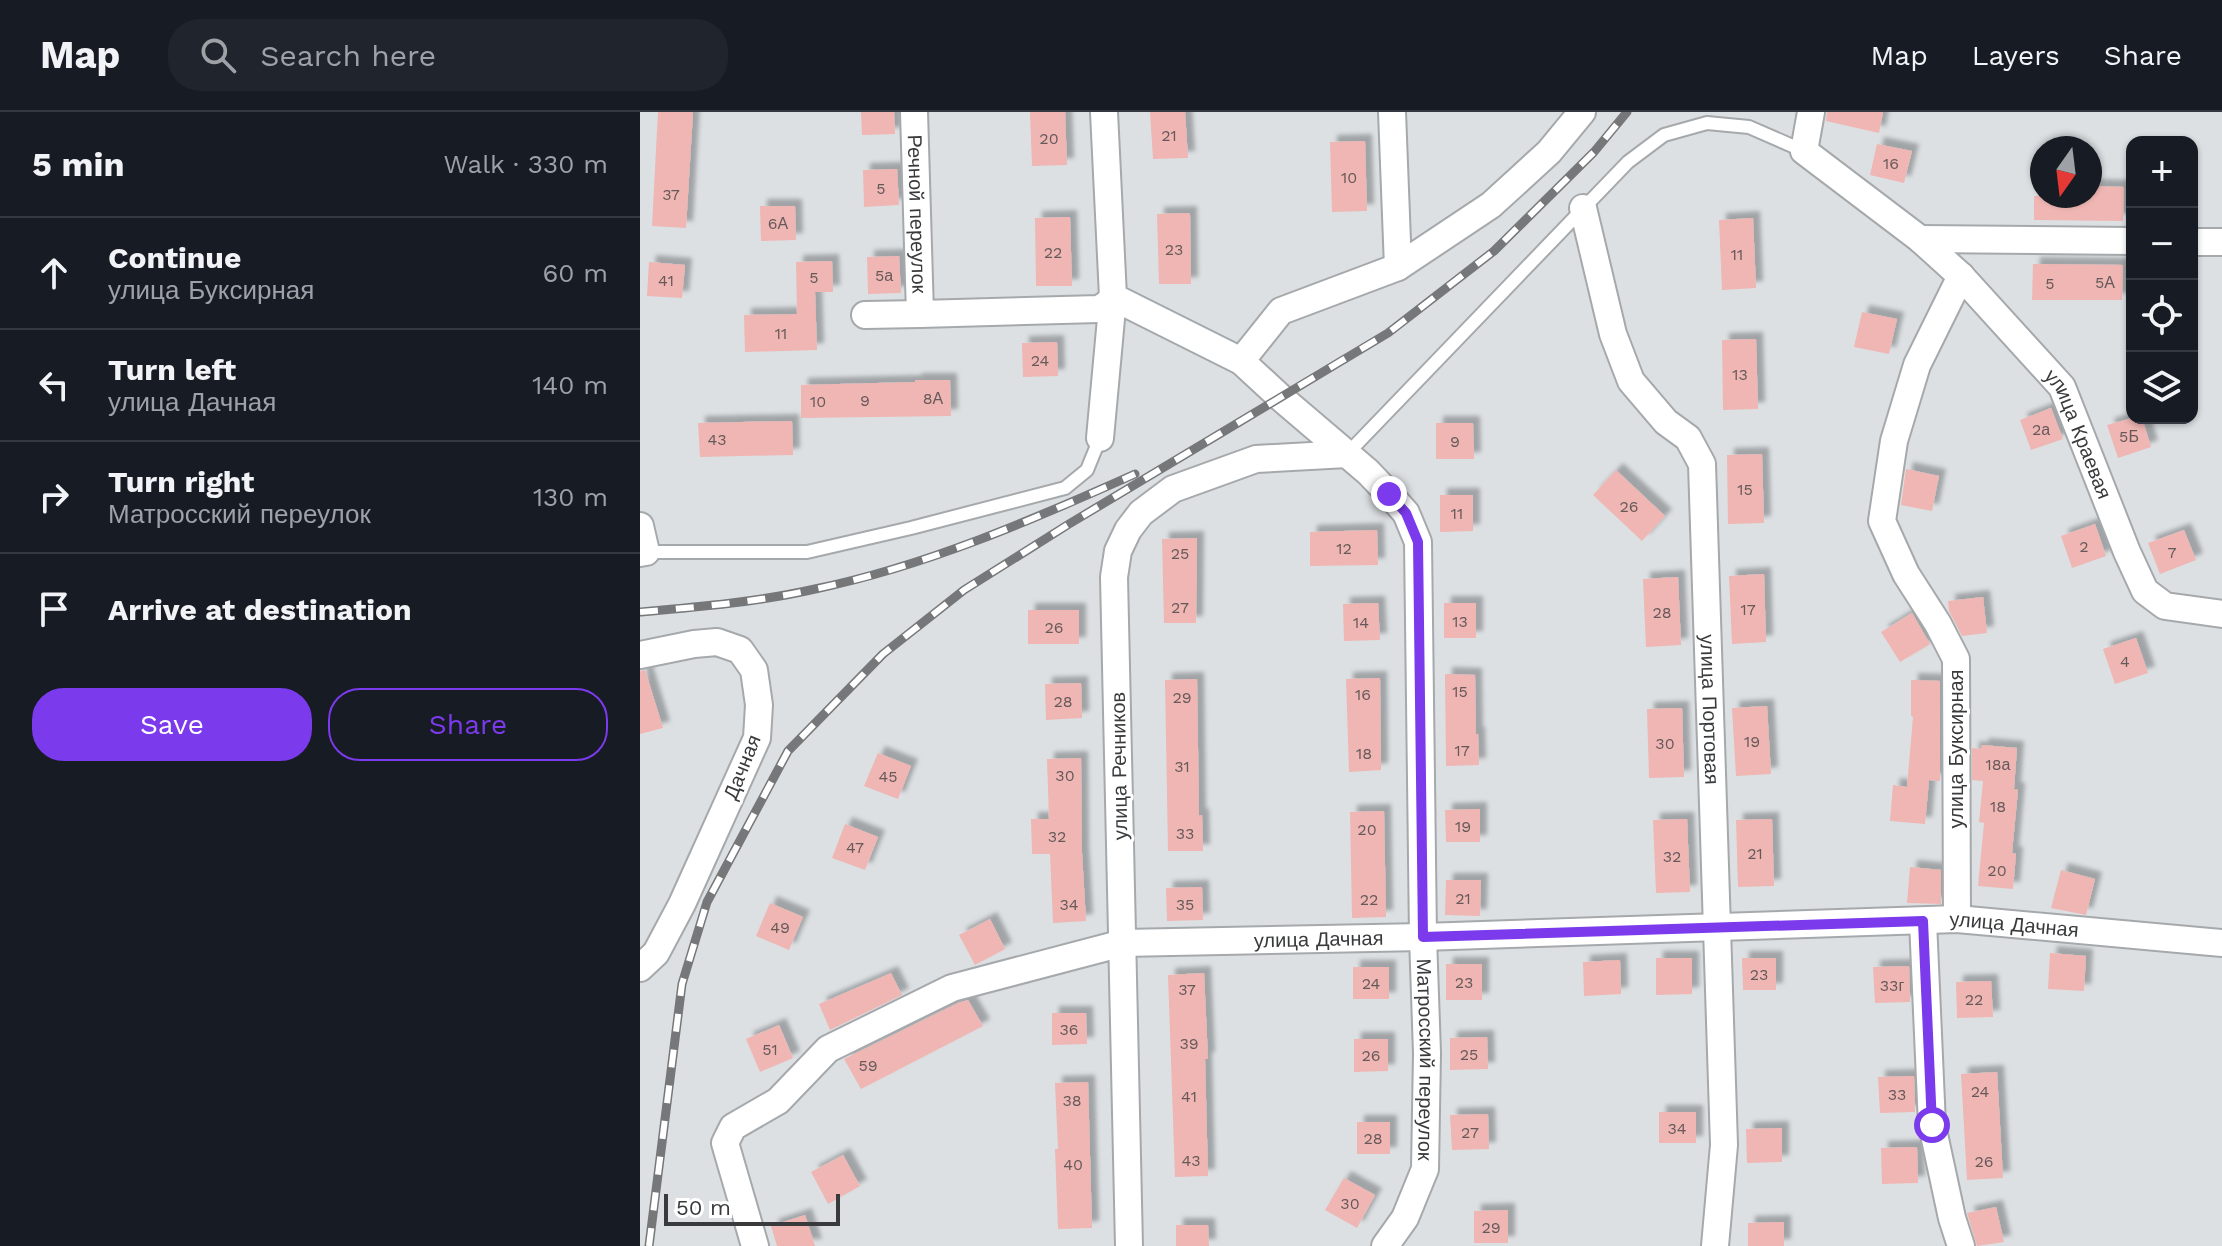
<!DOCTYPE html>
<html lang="en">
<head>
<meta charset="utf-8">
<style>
	body { margin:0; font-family:"Work Sans",sans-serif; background:#20242c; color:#f1f3f6 }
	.controls { position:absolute; right:24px; top:24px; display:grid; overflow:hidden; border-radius:16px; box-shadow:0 2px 6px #0004 }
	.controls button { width:72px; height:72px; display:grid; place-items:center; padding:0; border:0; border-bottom:2px solid #363941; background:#171b24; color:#f1f3f6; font:40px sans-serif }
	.compass { position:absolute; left:1390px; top:24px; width:72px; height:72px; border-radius:50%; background:#171b24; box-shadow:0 2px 6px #0004; rotate:194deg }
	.scale { position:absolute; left:24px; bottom:20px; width:176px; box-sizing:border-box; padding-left:8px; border:4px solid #393a3c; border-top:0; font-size:22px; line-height:28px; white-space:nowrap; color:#393a3c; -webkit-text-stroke:6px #fff; paint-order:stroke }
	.stop { position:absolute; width:24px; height:24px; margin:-18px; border:6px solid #7c3aed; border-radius:50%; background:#fff }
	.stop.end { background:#7c3aed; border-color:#fff; box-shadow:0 2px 8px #0008 }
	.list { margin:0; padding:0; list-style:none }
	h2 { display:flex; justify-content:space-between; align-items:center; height:104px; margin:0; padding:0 32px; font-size:34px }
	h2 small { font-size:26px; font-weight:400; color:#9ea1a6 }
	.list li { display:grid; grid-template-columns:52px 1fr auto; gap:24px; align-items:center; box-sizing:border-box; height:112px; padding:0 32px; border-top:2px solid #363941 }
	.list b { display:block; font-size:30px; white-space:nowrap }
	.list p { margin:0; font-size:26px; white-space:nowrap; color:#9ea1a6 }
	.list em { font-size:26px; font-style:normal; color:#9ea1a6 }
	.actions { display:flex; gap:16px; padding:24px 32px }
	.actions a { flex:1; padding:18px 0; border:2px solid #7c3aed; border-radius:32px; text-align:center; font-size:28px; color:#7c3aed }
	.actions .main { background:#7c3aed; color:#fff }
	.icon { flex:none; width:44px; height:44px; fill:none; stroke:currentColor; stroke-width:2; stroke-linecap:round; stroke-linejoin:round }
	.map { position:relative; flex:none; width:1582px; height:1134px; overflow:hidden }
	header { display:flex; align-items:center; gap:48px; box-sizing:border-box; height:112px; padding:0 40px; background:#171b24; border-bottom:2px solid #363941 }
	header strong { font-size:38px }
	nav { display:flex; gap:44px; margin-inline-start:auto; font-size:28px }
	.search { width:560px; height:72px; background:#20242c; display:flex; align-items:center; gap:20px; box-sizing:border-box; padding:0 28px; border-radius:32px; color:#9ea1a6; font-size:30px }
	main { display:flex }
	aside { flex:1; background:#171b24 }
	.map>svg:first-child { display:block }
	.building { fill:#efb6b3; filter:url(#shadow) }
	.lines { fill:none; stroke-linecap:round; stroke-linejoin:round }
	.lane-casing { stroke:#a5a9ac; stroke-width:16 }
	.street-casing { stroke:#a5a9ac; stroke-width:30 }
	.lane { stroke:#fff; stroke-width:12 }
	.street { stroke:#fff; stroke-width:26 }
	.rail-casing { stroke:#757779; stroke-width:9 }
	.rail { stroke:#fff; stroke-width:6; stroke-dasharray:18; stroke-linecap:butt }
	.route { stroke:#7c3aed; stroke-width:10 }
	.labels { text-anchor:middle; stroke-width:6; stroke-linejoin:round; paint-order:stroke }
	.number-label { font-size:16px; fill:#66595a }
	.street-label { font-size:20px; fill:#393a3c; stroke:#fff }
</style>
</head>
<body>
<header>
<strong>Map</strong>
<div class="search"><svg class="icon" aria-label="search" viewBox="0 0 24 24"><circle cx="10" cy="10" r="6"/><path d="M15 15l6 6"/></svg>Search here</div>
<nav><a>Map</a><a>Layers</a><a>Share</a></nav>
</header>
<main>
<aside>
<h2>5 min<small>Walk · 330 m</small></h2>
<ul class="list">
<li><svg class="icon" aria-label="ahead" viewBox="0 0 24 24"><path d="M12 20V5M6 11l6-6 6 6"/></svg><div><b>Continue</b><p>улица Буксирная</p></div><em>60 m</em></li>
<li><svg class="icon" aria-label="left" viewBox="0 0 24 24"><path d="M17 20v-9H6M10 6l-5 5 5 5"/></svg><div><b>Turn left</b><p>улица Дачная</p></div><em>140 m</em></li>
<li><svg class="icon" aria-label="right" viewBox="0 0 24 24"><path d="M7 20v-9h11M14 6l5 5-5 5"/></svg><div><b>Turn right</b><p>Матросский переулок</p></div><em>130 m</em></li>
<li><svg class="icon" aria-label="arrive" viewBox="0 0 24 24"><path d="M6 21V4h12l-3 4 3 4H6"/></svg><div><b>Arrive at destination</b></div></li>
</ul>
<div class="actions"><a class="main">Save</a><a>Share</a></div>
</aside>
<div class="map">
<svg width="1582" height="1134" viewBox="0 0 1582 1134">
	<defs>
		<filter id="shadow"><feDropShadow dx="7" dy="-7" stdDeviation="2" flood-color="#0004"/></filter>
	</defs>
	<rect width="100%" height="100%" fill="#dce0e3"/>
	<!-- building -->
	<g class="building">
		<path d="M18,0H53L46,116L12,114Z"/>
		<path d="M221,0H254L255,22L222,23Z"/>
		<path d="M390,0H425L427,53L392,54Z"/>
		<path d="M510,0H545L548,46L513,47Z"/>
		<path d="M1187,0H1243L1239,21L1186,9Z"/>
		<path d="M725,29L727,99L692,100L690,30Z"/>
		<path d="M1237,32L1272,39L1264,71L1230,63Z"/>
		<path d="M257,57L259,93L224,95L223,58Z"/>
		<path d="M1450,74L1484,75L1483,109L1394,108V84H1450Z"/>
		<path d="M120,94H155L156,128L121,129Z"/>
		<path d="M550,101L551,172H519L517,102Z"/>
		<path d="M430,105L432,174H396L395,106Z"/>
		<path d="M1113,106L1116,176L1082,178L1079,108Z"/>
		<path d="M259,144L261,181L228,182L227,145Z"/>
		<path d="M192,149L193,180H175L177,238L105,240L104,203L157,202L156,150Z"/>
		<path d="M9,150L45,153L42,186L7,184Z"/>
		<path d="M1393,152L1483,153L1482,188H1392Z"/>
		<path d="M1222,200L1257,207L1249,242L1214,235Z"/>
		<path d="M1116,227L1118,297L1083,298L1082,228Z"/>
		<path d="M417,230L418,264L383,265L382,231Z"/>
		<path d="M275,268H310L311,304L161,306V273L275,270Z"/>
		<path d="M1411,296L1423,327L1391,338L1380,308Z"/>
		<path d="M1492,306H1502L1511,335L1478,346L1467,313Z"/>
		<path d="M152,309L153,343L60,345L58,311Z"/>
		<path d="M796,311H833L834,347H796Z"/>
		<path d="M1122,342L1124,411L1088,412L1087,343Z"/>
		<path d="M1266,357L1299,364L1292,399L1261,393Z"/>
		<path d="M976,358L1025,404L1002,429L953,383Z"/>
		<path d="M800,383H833V419L800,420Z"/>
		<path d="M1455,412L1466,444L1432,456L1421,424Z"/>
		<path d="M737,418L738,453L670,454V420Z"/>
		<path d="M1544,418L1556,448L1520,462L1508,431Z"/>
		<path d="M557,426L556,511H524L522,427Z"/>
		<path d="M1124,462L1126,530L1092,532L1089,464Z"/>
		<path d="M1038,465L1041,533L1006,535L1003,467Z"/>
		<path d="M1343,485L1347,521L1322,524L1309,499L1308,489Z"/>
		<path d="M738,491L740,528L704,529L703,492Z"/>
		<rect x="804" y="491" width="32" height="35"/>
		<rect x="388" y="498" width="51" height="34"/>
		<path d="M1272,501L1290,532L1260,550L1241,520Z"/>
		<path d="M1496,526L1508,561L1475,572L1463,537Z"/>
		<path d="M5,558L23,616L0,622V559Z"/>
		<path d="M805,562L835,563L836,622H838L839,653L806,654Z"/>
		<path d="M740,566L741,658L709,660L706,567Z"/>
		<path d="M557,567L559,704L562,703L563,739H528L525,568Z"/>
		<path d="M1271,568L1300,569V669L1289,668L1285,712L1250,709L1253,673L1267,675L1273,605L1271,604Z"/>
		<path d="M441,571L442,606L406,608L405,572Z"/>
		<path d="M1127,594L1131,662L1096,664L1092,596Z"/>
		<path d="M1042,596L1044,665L1009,666L1007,597Z"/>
		<path d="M1342,633L1377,636L1374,677L1378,678L1372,741L1376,742L1373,777L1338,774L1344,711L1339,710L1343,669L1332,668V636L1341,637Z"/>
		<path d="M238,641L271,654L258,687L224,674Z"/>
		<path d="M441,646L442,741L446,809L413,811L410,742H392L391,707H409L407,647Z"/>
		<path d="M840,697V730H806L805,698Z"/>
		<path d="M744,699L746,805L712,806L710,700Z"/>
		<path d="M1047,707L1050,780L1016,781L1013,708Z"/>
		<path d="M1132,707L1134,774L1098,775L1096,708Z"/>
		<path d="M205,712L238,725L225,758L192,746Z"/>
		<path d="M1270,755L1301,758V792L1267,791Z"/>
		<path d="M1421,758L1455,767L1446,803L1411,796Z"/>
		<path d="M806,768H841L840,804L805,803Z"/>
		<path d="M562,775L563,808L527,809L526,776Z"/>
		<path d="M130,791L163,805L149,838L116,824Z"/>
		<path d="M350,807L365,837L335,853L319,823Z"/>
		<path d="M1410,841L1446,844L1444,879L1408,877Z"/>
		<path d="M1016,846H1052V882L1016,883Z"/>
		<path d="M1102,846H1136V878H1103Z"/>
		<path d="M980,848L981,882L944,884L943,850Z"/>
		<rect x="806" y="852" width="36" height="36"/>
		<path d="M1269,854L1270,890L1235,891L1233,855Z"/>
		<rect x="713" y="855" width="36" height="32"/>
		<path d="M251,861L262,883L190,918L179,892Z"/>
		<path d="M564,861L568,947H565L568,1064L535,1065L528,863Z"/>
		<path d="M1351,869L1353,905L1317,906L1316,870Z"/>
		<path d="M328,888L343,914L221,977L204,947L318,891Z"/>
		<path d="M412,901H446L447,932L412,933Z"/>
		<path d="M139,913L153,946L120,960L106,927Z"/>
		<path d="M847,925L848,957L810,958V926Z"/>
		<path d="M714,927H748V959L714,960Z"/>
		<path d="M1357,960L1363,1066L1327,1068L1321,962Z"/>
		<path d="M1274,964L1275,1000L1240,1001L1238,965Z"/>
		<path d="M448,970L452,1116L418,1117L415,1037H418L415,971Z"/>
		<rect x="1019" y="1000" width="37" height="31"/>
		<path d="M848,1002L849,1037L812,1038L810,1003Z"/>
		<rect x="717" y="1010" width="33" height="32"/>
		<path d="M1142,1016V1050L1107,1051L1106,1017Z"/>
		<path d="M1277,1035L1278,1071L1242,1072L1241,1036Z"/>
		<path d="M203,1043L220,1074L188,1092L171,1060Z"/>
		<path d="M704,1066L735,1083L717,1116L685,1098Z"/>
		<path d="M1356,1095L1364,1130L1337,1134L1327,1101Z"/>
		<path d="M868,1098V1131H834V1099Z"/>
		<path d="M165,1103L175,1134H137L131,1114Z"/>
		<path d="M1144,1110V1134H1108V1111Z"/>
		<path d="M536,1113H568L569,1134H536Z"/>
	</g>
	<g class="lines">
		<!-- lane casing -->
		<g class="lane-casing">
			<g id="lane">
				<path d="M707,342L988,50L1024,23L1067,11L1109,15L1164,39"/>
				<path d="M6,440H167L271,416L425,376L447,358L460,326"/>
			</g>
		</g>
		<!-- street casing -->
		<g class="street-casing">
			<g id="street">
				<path id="s1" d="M274,0L280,202L459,197L467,192L473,185"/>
				<path id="s2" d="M464,0L473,185L601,249L640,285L728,360L749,382L766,401L778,430L783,825L787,941L785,1057L765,1106L745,1134"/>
				<path d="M752,0L758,155"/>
				<path id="s3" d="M1171,0L1164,39L1280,127L1321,164L1422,275L1487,440L1505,479L1525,494L1582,502"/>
				<path id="s4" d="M943,96L973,222L991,269L1026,310L1048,326L1062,352L1084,1033L1075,1134"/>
				<path d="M1280,127L1492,129"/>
				<path d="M1552,130H1582"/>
				<path d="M225,203L280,202"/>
				<path d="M601,249L641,199L758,155L851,93L909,40L942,0"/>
				<path d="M460,326L473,185"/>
				<path d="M0,414L6,440L0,441"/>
				<path d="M0,543L54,532L77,530L100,538L114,558L119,593L117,626L42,792L16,841L0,856"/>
				<path d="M1317,807L1316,547L1298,512L1266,462L1242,409L1254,329L1277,253L1321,164"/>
				<path d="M1283,809L1292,1013L1312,1106L1321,1134"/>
				<path id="s5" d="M115,1134L85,1031L93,1015L138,989L188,937L312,876L483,831L783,825L1317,807L1582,831"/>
				<path d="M489,1134L474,465L478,439L488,418L501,401L533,377L616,347L707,342"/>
			</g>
		</g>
		<!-- lane -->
		<use href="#lane" class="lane"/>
		<!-- street -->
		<use href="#street" class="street"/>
		<!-- rail casing -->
		<g class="rail-casing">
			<g id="rail">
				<path d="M0,500C58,495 118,490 175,477C286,454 392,408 495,362"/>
				<path d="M9,1134L42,872L67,790L148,639L243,542L324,478L429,412L748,221L854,139L954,40L987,0"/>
			</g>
		</g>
		<!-- rail -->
		<use href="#rail" class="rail"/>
	</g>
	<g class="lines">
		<!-- route -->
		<path class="route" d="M749,382L766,401L778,430L783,825L1283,809L1292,1013"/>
	</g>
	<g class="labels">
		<!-- number labels -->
		<g class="number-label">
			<text x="529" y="29">21</text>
			<text x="409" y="32">20</text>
			<text x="1251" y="57">16</text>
			<text x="709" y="71">10</text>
			<text x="241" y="82">5</text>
			<text x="31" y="88">37</text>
			<text x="138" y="117">6А</text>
			<text x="534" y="143">23</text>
			<text x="413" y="146">22</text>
			<text x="1097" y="148">11</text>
			<text x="244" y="169">5а</text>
			<text x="174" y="171">5</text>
			<text x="26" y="174">41</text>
			<text x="1465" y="176">5А</text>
			<text x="1410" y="177">5</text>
			<text x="141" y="227">11</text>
			<text x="400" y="254">24</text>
			<text x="1100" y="268">13</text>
			<text x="293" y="292">8А</text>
			<text x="225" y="294">9</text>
			<text x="178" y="295">10</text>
			<text x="1401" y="323">2а</text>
			<text x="1489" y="330">5Б</text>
			<text x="77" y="333">43</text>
			<text x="815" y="335">9</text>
			<text x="1105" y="383">15</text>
			<text x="989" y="400">26</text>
			<text x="817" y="407">11</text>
			<text x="1444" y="440">2</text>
			<text x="704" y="442">12</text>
			<text x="1532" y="446">7</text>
			<text x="540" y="447">25</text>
			<text x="540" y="501">27</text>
			<text x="1108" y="503">17</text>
			<text x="1022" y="506">28</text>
			<text x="820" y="515">13</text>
			<text x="721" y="516">14</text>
			<text x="414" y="521">26</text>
			<text x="1485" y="555">4</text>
			<text x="820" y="585">15</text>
			<text x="723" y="588">16</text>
			<text x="542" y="591">29</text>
			<text x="423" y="595">28</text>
			<text x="1112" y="635">19</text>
			<text x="1025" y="637">30</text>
			<text x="822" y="644">17</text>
			<text x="724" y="647">18</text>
			<text x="1358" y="658">18а</text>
			<text x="542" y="660">31</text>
			<text x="425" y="669">30</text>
			<text x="248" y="670">45</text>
			<text x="1358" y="700">18</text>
			<text x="823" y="720">19</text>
			<text x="727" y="723">20</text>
			<text x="545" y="727">33</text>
			<text x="417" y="730">32</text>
			<text x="215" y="741">47</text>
			<text x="1115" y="747">21</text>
			<text x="1032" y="750">32</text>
			<text x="1357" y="764">20</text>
			<text x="823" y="792">21</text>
			<text x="729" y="793">22</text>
			<text x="429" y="798">34</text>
			<text x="545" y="798">35</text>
			<text x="140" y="821">49</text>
			<text x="1119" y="868">23</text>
			<text x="824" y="876">23</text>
			<text x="731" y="877">24</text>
			<text x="1252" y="879">33г</text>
			<text x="547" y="883">37</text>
			<text x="1334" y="893">22</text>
			<text x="429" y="923">36</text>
			<text x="549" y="937">39</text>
			<text x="130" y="943">51</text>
			<text x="829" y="948">25</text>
			<text x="731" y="949">26</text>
			<text x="228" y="959">59</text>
			<text x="1340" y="985">24</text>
			<text x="1257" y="988">33</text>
			<text x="549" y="990">41</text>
			<text x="432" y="994">38</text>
			<text x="1037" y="1022">34</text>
			<text x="830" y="1026">27</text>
			<text x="733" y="1032">28</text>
			<text x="551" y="1054">43</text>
			<text x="1344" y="1055">26</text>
			<text x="433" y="1058">40</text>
			<text x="710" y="1097">30</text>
			<text x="851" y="1121">29</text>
		</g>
		<!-- street labels -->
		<g class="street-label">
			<text dy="7" stroke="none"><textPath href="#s1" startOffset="102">Речной переулок</textPath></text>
			<text dy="7" stroke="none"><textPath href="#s3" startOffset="440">улица Краевая</textPath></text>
			<text dy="7" stroke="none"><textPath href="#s4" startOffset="536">улица Портовая</textPath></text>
			<text transform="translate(1316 637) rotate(-90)" y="7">улица Буксирная</text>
			<text transform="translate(479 654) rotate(-91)" y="7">улица Речников</text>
			<text transform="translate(102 655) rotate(-68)" y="7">Дачная</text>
			<text dy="7" stroke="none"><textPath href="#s5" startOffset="1456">улица Дачная</textPath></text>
			<text dy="7" stroke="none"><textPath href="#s5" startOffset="760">улица Дачная</textPath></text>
			<text dy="7" stroke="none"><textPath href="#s2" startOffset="1102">Матросский переулок</textPath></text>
		</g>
	</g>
</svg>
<div class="controls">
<button>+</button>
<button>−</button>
<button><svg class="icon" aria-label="locate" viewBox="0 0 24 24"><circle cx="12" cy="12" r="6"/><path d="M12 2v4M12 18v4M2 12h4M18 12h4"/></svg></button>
<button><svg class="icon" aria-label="layers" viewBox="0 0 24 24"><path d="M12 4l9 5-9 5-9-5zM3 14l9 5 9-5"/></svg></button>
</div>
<svg class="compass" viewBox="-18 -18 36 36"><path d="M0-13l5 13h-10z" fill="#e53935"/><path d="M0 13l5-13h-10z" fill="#9ea1a6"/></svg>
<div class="scale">50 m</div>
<div class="stop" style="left:1292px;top:1013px"></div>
<div class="stop end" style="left:749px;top:382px"></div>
</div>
</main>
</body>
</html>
